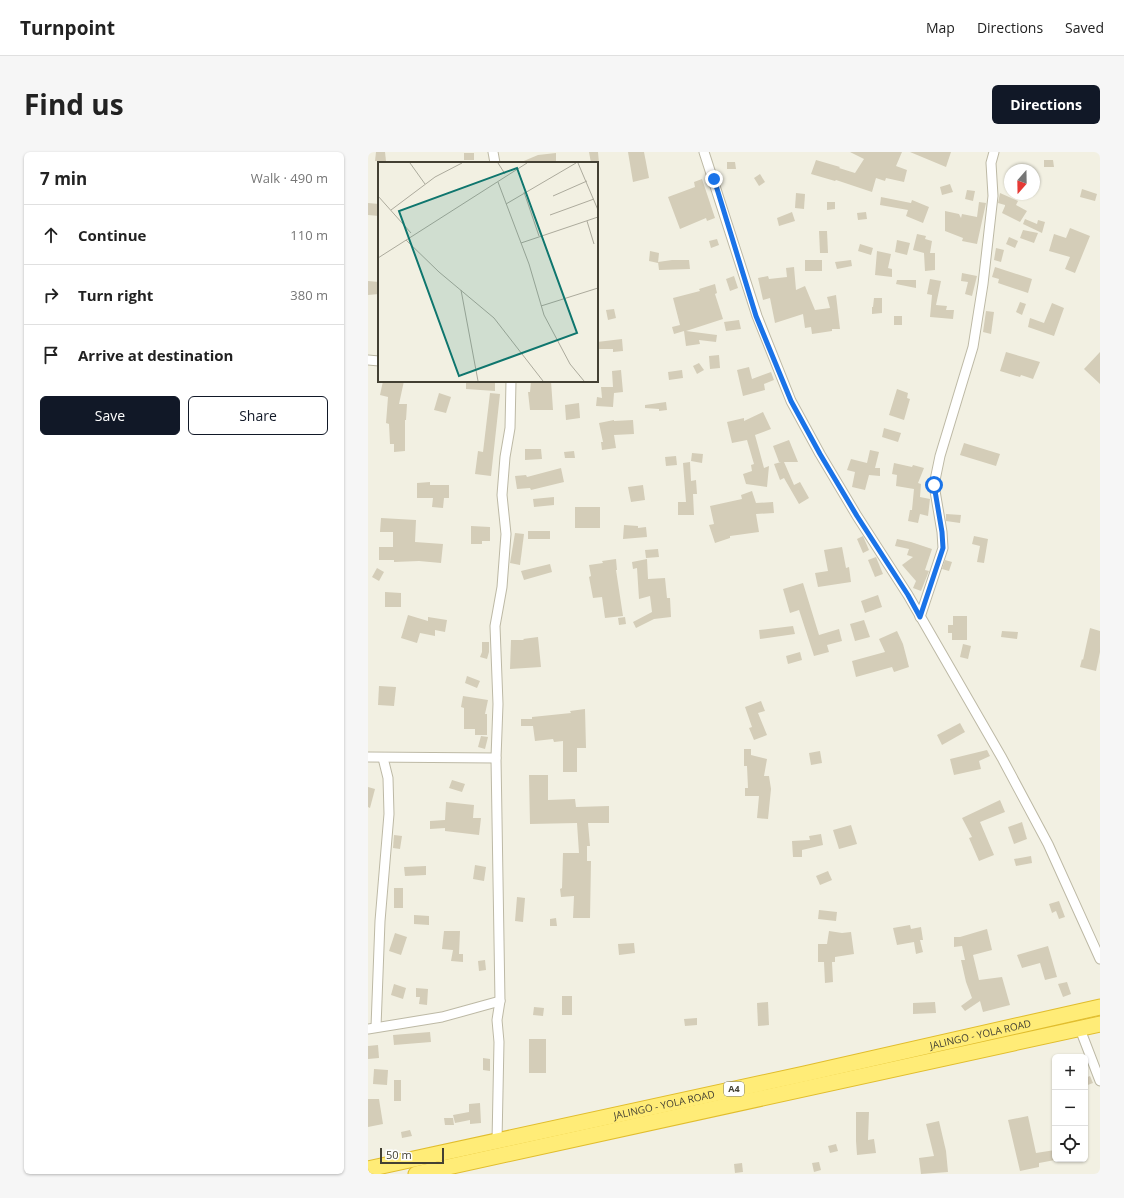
<!DOCTYPE html>
<html lang="en">
<head>
<meta charset="utf-8">
<style>
	body { margin:0; font-family:"Open Sans",sans-serif; background:#f6f6f6; color:#222 }
	.controls { position:absolute; right:12px; bottom:12px; display:grid; overflow:hidden; border-radius:6px; box-shadow:0 1px 3px #0004 }
	.controls button { width:36px; height:36px; display:grid; place-items:center; padding:0; border:0; border-bottom:1px solid #e0e0e0; background:#fff; color:#222; font:20px sans-serif }
	.compass { position:absolute; left:636px; top:12px; width:36px; height:36px; border-radius:50%; background:#fff; box-shadow:0 1px 3px #0004; rotate:200deg }
	.scale { position:absolute; left:12px; bottom:10px; width:64px; box-sizing:border-box; padding-left:4px; border:2px solid #434033; border-top:0; font-size:11px; line-height:14px; white-space:nowrap; color:#434033; -webkit-text-stroke:3px #fff; paint-order:stroke }
	.stop { position:absolute; width:12px; height:12px; margin:-9px; border:3px solid #1a73e8; border-radius:50%; background:#fff }
	.stop.end { background:#1a73e8; border-color:#fff; box-shadow:0 1px 4px #0008 }
	.list { margin:0; padding:0; list-style:none }
	h2 { display:flex; justify-content:space-between; align-items:center; height:52px; margin:0; padding:0 16px; font-size:17px }
	h2 small { font-size:13px; font-weight:400; color:#767676 }
	.list li { display:grid; grid-template-columns:26px 1fr auto; gap:12px; align-items:center; box-sizing:border-box; height:60px; padding:0 16px; border-top:1px solid #e0e0e0 }
	.list b { display:block; font-size:15px; white-space:nowrap }
	.list em { font-size:13px; font-style:normal; color:#767676 }
	.actions { display:flex; gap:8px; padding:12px 16px }
	.actions a { flex:1; padding:9px 0; border:1px solid #111827; border-radius:6px; text-align:center; font-size:14px; color:#111827 }
	.actions .main { background:#111827; color:#fff }
	.icon { flex:none; width:22px; height:22px; fill:none; stroke:currentColor; stroke-width:2; stroke-linecap:round; stroke-linejoin:round }
	.map { position:relative; flex:none; width:732px; height:1022px; overflow:hidden; border-radius:6px }
	header { display:flex; align-items:center; gap:24px; box-sizing:border-box; height:56px; padding:0 20px; background:#fff; border-bottom:1px solid #e0e0e0 }
	header strong { font-size:19px }
	nav { display:flex; gap:22px; margin-inline-start:auto; font-size:14px }
	.intro { display:flex; align-items:center; justify-content:space-between; box-sizing:border-box; height:96px; padding:0 24px }
	h1 { margin:0; font-size:28px }
	.button { padding:10px 18px; border-radius:6px; background:#111827; color:#fff; font-size:14px; font-weight:700 }
	main { display:flex; gap:24px; padding:0 24px }
	aside { flex:1; background:#fff; border-radius:6px; box-shadow:0 1px 3px #0004 }
	.map>svg:first-child { display:block }
	.building { fill:#d4cdb8 }
	.lines { fill:none; stroke-linecap:round; stroke-linejoin:round }
	.minor-casing { stroke:#bdb9a5; stroke-width:11 }
	.trunk-casing { stroke:#e1bd2d; stroke-width:17 }
	.minor { stroke:#fff; stroke-width:9 }
	.trunk { stroke:#ffec77; stroke-width:15 }
	.route { stroke:#1a73e8; stroke-width:5 }
	.labels { text-anchor:middle; stroke-width:3; stroke-linejoin:round; paint-order:stroke }
	.shield { fill:#fff; stroke:#7b7970; stroke-width:1 }
	.shield-label { font-size:9px; font-weight:bold; fill:#434033 }
	.street-label { font-size:10px; fill:#434033; stroke:#fff }
	.inset-road { fill:none; stroke:#acaa9c; stroke-width:1 }
	.view { fill:#0f766e; fill-opacity:0.15; stroke:#0f766e; stroke-width:2 }
	.inset-edge { fill:none; stroke:#434033; stroke-width:2 }
</style>
</head>
<body>
<header>
<strong>Turnpoint</strong>
<nav><a>Map</a><a>Directions</a><a>Saved</a></nav>
</header>
<div class="intro"><h1>Find us</h1><a class="button">Directions</a></div>
<main>
<aside>
<h2>7 min<small>Walk · 490 m</small></h2>
<ul class="list">
<li><svg class="icon" aria-label="ahead" viewBox="0 0 24 24"><path d="M12 20V5M6 11l6-6 6 6"/></svg><div><b>Continue</b></div><em>110 m</em></li>
<li><svg class="icon" aria-label="right" viewBox="0 0 24 24"><path d="M7 20v-9h11M14 6l5 5-5 5"/></svg><div><b>Turn right</b></div><em>380 m</em></li>
<li><svg class="icon" aria-label="arrive" viewBox="0 0 24 24"><path d="M6 21V4h12l-3 4 3 4H6"/></svg><div><b>Arrive at destination</b></div></li>
</ul>
<div class="actions"><a class="main">Save</a><a>Share</a></div>
</aside>
<div class="map">
<svg width="732" height="1022" viewBox="0 0 732 1022">
	<rect width="100%" height="100%" fill="#f2f0e2"/>
	<!-- building -->
	<g class="building">
		<path d="M8,0H17L18,9H7Z"/>
		<path d="M221,0H230L231,11H223Z"/>
		<path d="M260,0H276L281,26L265,30Z"/>
		<path d="M482,0H534L528,14L539,18L536,30L518,26L517,29L508,26L504,40L468,28L467,29L443,22L448,8L472,15L471,16L487,21L496,7Z"/>
		<path d="M542,0H583L578,15Z"/>
		<rect x="96" y="1" width="10" height="7"/>
		<path d="M188,1V11H151L170,3Z"/>
		<path d="M676,8H685L686,15H676Z"/>
		<path d="M359,10H367L368,17H359Z"/>
		<path d="M392,22L397,30L391,34L386,26Z"/>
		<path d="M334,27L347,66L339,69L338,66L312,77L300,45L327,35L326,30Z"/>
		<path d="M582,32L585,40L574,43L572,35Z"/>
		<path d="M714,37L729,42L727,49L712,45Z"/>
		<path d="M599,38L607,39L605,49L597,47Z"/>
		<path d="M428,41L437,42L436,57L427,56Z"/>
		<path d="M632,41L650,49L648,53L659,59L652,70L634,61L637,54V53L630,51Z"/>
		<path d="M513,45L543,51L544,48L561,55L555,71L538,64L540,58L512,53Z"/>
		<path d="M459,50H467V57L459,58Z"/>
		<path d="M611,50L618,51L609,92L594,89L595,86L577,79V59L591,62L593,66L594,62L609,65Z"/>
		<path d="M0,51L11,52V64L0,63Z"/>
		<path d="M424,60L427,69L411,74L409,66Z"/>
		<path d="M498,60L499,67L490,68L489,61Z"/>
		<path d="M657,67L669,72L670,68L677,70L674,81L655,72Z"/>
		<path d="M702,76L722,84L707,121L697,117L702,105L681,99L686,82L698,86Z"/>
		<path d="M655,78L670,81L666,91L652,86Z"/>
		<path d="M451,79H459L460,101H452Z"/>
		<path d="M549,82L558,84L557,87L564,89L562,101H567V118L557,119L556,101L545,98Z"/>
		<path d="M641,85L650,89L647,96L638,92Z"/>
		<path d="M349,87L351,93L343,96L341,89Z"/>
		<path d="M529,88L542,91L539,103L527,100Z"/>
		<path d="M492,92L505,96L503,103L490,99Z"/>
		<path d="M628,96L636,98L633,110L626,108Z"/>
		<path d="M282,99L291,101L290,111L281,109Z"/>
		<path d="M509,99L523,102L520,116L524,117V125L507,123Z"/>
		<path d="M304,108H321L322,117L291,118L290,110Z"/>
		<rect x="437" y="108" width="17" height="11"/>
		<path d="M483,108L484,114L469,117L467,110Z"/>
		<path d="M426,115L428,138L437,134L447,158L462,156L459,145L468,143L472,177H464V179L444,182L443,175L437,176L435,162L407,171L402,146L395,148L390,126L400,124L401,127L419,125L418,116Z"/>
		<path d="M627,115L664,127L660,141L630,131L631,127L624,125Z"/>
		<path d="M594,121L609,124L604,144L597,142L600,130L593,129Z"/>
		<path d="M366,124L370,136L362,139L358,127Z"/>
		<path d="M562,127L573,129L568,153L579,154L578,158H586L585,167L562,165L564,143L559,142Z"/>
		<path d="M529,128H548V136L528,132Z"/>
		<path d="M0,129L11,130V142L0,143Z"/>
		<path d="M347,132L349,141L347,142L355,167L318,179L349,183L348,190L331,188L332,192L318,194L316,179L306,182L304,175L312,173L305,146L332,139L331,137Z"/>
		<path d="M506,146H514V161L504,162V155H505Z"/>
		<path d="M652,150L658,152L654,163L648,160Z"/>
		<path d="M684,151L696,156L686,184L660,175L662,166L676,171Z"/>
		<path d="M246,157L248,166L240,168L238,158Z"/>
		<path d="M618,159L626,160L623,182L615,180Z"/>
		<rect x="526" y="164" width="8" height="9"/>
		<path d="M371,168L373,177L358,179L356,170Z"/>
		<path d="M254,187L255,199L245,200V197H229V190Z"/>
		<path d="M638,200L672,210L665,227L653,223L652,225L632,219Z"/>
		<path d="M732,200V232L716,217Z"/>
		<path d="M351,203L352,216L342,217L341,204Z"/>
		<path d="M331,211L336,218L329,222L325,214Z"/>
		<path d="M381,215L384,227L403,220L406,228L396,232L397,238L375,244L369,218Z"/>
		<path d="M253,218L255,240L246,241L245,255L228,254L229,245L234,246L233,235H245L244,219Z"/>
		<path d="M314,218L315,226L301,228L300,220Z"/>
		<path d="M15,229H36L31,252H39L38,268H37V299L26,300V292H22L21,272L18,271L20,245L12,243Z"/>
		<path d="M98,229H127V239L98,237Z"/>
		<path d="M163,229H183L185,258H162L160,240H162Z"/>
		<path d="M529,237L540,241L539,246L542,247L536,268L521,263Z"/>
		<path d="M71,241L83,245L78,261L66,258Z"/>
		<path d="M122,241L132,242L123,324L107,322L110,299L115,300Z"/>
		<path d="M298,250L299,258L291,259V257L277,256V253Z"/>
		<path d="M211,251L212,266L198,268L197,253Z"/>
		<path d="M395,260L403,277L387,283L396,316L401,314L399,335L378,332L375,322L384,319L383,313L386,312L379,288L364,291L359,270L376,266V269Z"/>
		<path d="M246,268V269L265,268L266,282L246,283L248,296L234,298L233,290H235L231,271Z"/>
		<path d="M516,276L533,281L530,290L514,285Z"/>
		<path d="M421,288L430,310H416L426,333L432,330L441,346L431,352L416,326L412,328L406,312L413,310H411L405,294Z"/>
		<path d="M596,291L632,302L628,314L592,303Z"/>
		<path d="M157,297H173L174,307L157,308Z"/>
		<path d="M502,298L511,300L507,316H512V324L501,323L497,338L484,335L487,320L479,318L483,307L499,311Z"/>
		<path d="M206,299L207,306H197L196,300Z"/>
		<path d="M324,301L335,302L334,311L323,309Z"/>
		<path d="M308,304L309,313L298,314L297,305Z"/>
		<path d="M322,310L323,329L328,328L329,342H325L326,363H310V350H318L315,311Z"/>
		<path d="M526,311L544,315L545,313L556,316L550,331L553,332L552,345L562,347L560,364L552,362L550,371L540,369L542,358H544L546,337L528,334L529,323L524,322Z"/>
		<path d="M193,316L196,330L163,338L162,336L149,337L147,324L158,323L159,325Z"/>
		<path d="M62,330V333H81V346H76L75,356L64,355L65,346H49V331Z"/>
		<path d="M275,333L277,348L263,350L260,335Z"/>
		<path d="M384,339L388,351L405,350L406,361L388,362L391,380L362,384V386L347,391L341,373L346,372L342,354L374,347L373,343Z"/>
		<path d="M186,345V353L166,355L165,347Z"/>
		<rect x="207" y="355" width="25" height="21"/>
		<path d="M578,362L593,363L592,371L578,369Z"/>
		<path d="M13,366L48,368L47,390L75,392L73,411L51,409L26,410V408H11V395H25V380H12Z"/>
		<path d="M256,373L270,374V376L278,375L279,385L255,387Z"/>
		<path d="M103,374L122,375V389H114V392H103Z"/>
		<rect x="160" y="379" width="22" height="8"/>
		<path d="M147,381L156,382L152,413L142,411Z"/>
		<path d="M495,384L501,398L495,401L489,387Z"/>
		<path d="M606,384L620,387L616,411L609,410L612,394L604,392Z"/>
		<path d="M529,387L543,390L564,397L557,418L561,419L553,439L545,436L548,429L534,413L545,405L539,403L541,397L527,394Z"/>
		<path d="M474,395L478,416L481,415L483,430L450,435L447,421L460,419L456,398Z"/>
		<path d="M290,397L291,405L278,406L277,398Z"/>
		<path d="M508,405L515,422L507,425L500,408Z"/>
		<path d="M248,407L249,418H248L255,464L237,466L234,445L225,446L221,425L223,424L221,413L235,411L234,409Z"/>
		<path d="M279,407L280,427L297,426L299,446H302L303,465L286,467L268,476L265,470L284,460L282,444L271,447L269,416L265,417L264,410Z"/>
		<path d="M577,408L584,410L581,419L574,417Z"/>
		<path d="M182,412L184,420L156,428L153,419Z"/>
		<path d="M9,416L16,420L11,429L4,425Z"/>
		<path d="M435,431L451,483L471,477L474,489L459,493L461,500L446,504L431,458L422,461L415,437Z"/>
		<path d="M17,440L33,441V455H17Z"/>
		<path d="M510,443L514,455L497,461L493,449Z"/>
		<path d="M40,463L60,469V465L79,468L77,480L67,478V484L52,481L49,491L33,486Z"/>
		<path d="M585,464H599V488H584V481H580V473H585Z"/>
		<path d="M257,465L258,472L251,473L250,466Z"/>
		<path d="M496,468L502,485L487,489L482,472Z"/>
		<path d="M425,474L427,482L392,487L391,478Z"/>
		<path d="M722,476L732,479V500L728,519L712,515L714,507L715,508Z"/>
		<path d="M529,479L535,492L541,515L526,520L524,515L488,525L484,509L517,500L511,487Z"/>
		<path d="M634,479L650,480L649,487L633,485Z"/>
		<path d="M170,485L173,515L142,517L143,488H156L155,487Z"/>
		<path d="M114,490H121V500L119,507L112,505L114,500Z"/>
		<path d="M595,492L603,494L600,507L592,505Z"/>
		<path d="M432,500L434,508L420,512L418,504Z"/>
		<path d="M99,524L112,529L109,536L97,531Z"/>
		<path d="M11,534L28,535L26,554L10,553Z"/>
		<path d="M95,544L120,548L117,562H119V583H107V577H96V556L93,555Z"/>
		<path d="M393,549L397,559L390,561L399,583L386,588L381,576L384,575L377,555Z"/>
		<path d="M217,557L218,596H209V620H195V589L186,590L185,587L167,589L165,574H153V567H164V565L203,561L202,559Z"/>
		<path d="M592,571L597,580L574,593L569,583Z"/>
		<path d="M113,584L120,585L117,597L110,595Z"/>
		<path d="M376,597H383V603L399,607L396,624H401L403,637L400,667L389,666L391,644H377V636H380L379,614H376Z"/>
		<path d="M619,598L622,604L611,609L613,617L586,623L582,607Z"/>
		<path d="M452,599L454,611L443,613L441,601Z"/>
		<path d="M161,623H180V648L207,647L208,655L241,654V671H220L222,694H219V709H223L222,766H205L206,744L193,745L192,737L194,736L195,701H211L209,671L162,672Z"/>
		<path d="M84,628L97,632L94,640L81,636Z"/>
		<path d="M0,635L7,637L2,656L0,655Z"/>
		<path d="M632,648L637,660L612,670L626,703L611,709L601,686L604,685L594,666Z"/>
		<path d="M78,650L106,653L105,666H113L111,683L77,679V676L62,677V669L77,668Z"/>
		<path d="M654,670L659,687L646,692L640,675Z"/>
		<path d="M483,673L489,692L471,697L465,678Z"/>
		<path d="M453,682L455,693L434,698V705H425L424,689L442,688L441,684Z"/>
		<path d="M26,683L34,684L32,697L25,696Z"/>
		<path d="M663,704L664,711L648,714L646,707Z"/>
		<path d="M107,713L118,715L116,729L105,727Z"/>
		<path d="M58,714V723L37,724L36,715Z"/>
		<path d="M460,719L464,728L452,733L448,724Z"/>
		<rect x="26" y="736" width="9" height="20"/>
		<path d="M149,745L157,746L155,770L147,769Z"/>
		<path d="M691,749L697,765L691,767L688,759L684,761L681,752Z"/>
		<path d="M451,758L469,760L468,769L450,767Z"/>
		<path d="M46,763L61,764V773L46,772Z"/>
		<path d="M188,766L189,774H182V767Z"/>
		<path d="M542,773L543,777L553,775L555,788H552L555,800L548,802L546,790L529,793L525,776Z"/>
		<path d="M619,777L624,798L605,803L611,828L634,825L642,853L615,860L612,849L597,859L593,854L604,846L598,830L593,808H597L594,794L586,795V785H592Z"/>
		<path d="M76,779H92L91,802H95V810L83,809L85,798L74,797Z"/>
		<path d="M461,779L474,781L483,780L486,802L467,805V810H464L465,830L457,831L456,810H450V792H459Z"/>
		<path d="M27,781L39,785L33,803L21,799Z"/>
		<path d="M266,791L267,801L251,803L250,792Z"/>
		<path d="M680,794L689,825L677,828L672,811L654,816L649,803Z"/>
		<path d="M117,808L118,818L111,819L110,809Z"/>
		<path d="M699,830L703,842L695,845L690,832Z"/>
		<path d="M26,832L38,836L35,847L23,843Z"/>
		<path d="M48,836L60,837L59,853L51,852L52,845H48Z"/>
		<rect x="194" y="844" width="10" height="19"/>
		<path d="M400,850L401,873L390,874L389,851Z"/>
		<path d="M567,850L568,861L545,862V851Z"/>
		<path d="M166,855L176,856L175,864L165,863Z"/>
		<path d="M329,866V873L317,874L316,867Z"/>
		<path d="M62,880L63,890L26,893L25,883Z"/>
		<rect x="161" y="887" width="17" height="34"/>
		<path d="M10,893L11,906L0,907V894Z"/>
		<path d="M115,906L122,907V919L115,918Z"/>
		<path d="M6,917L20,918L19,933L5,932Z"/>
		<path d="M722,924L725,931L717,934V926Z"/>
		<rect x="26" y="928" width="7" height="21"/>
		<path d="M0,947H11L15,972L0,975Z"/>
		<path d="M112,951L113,971L102,972V968L87,971L85,963L101,960V952Z"/>
		<path d="M488,960H501L500,988L506,987L508,1001L489,1003L488,989Z"/>
		<path d="M660,964L668,1001L687,998V1008L671,1011V1015L652,1019L640,968Z"/>
		<path d="M76,966H85L86,973H77Z"/>
		<path d="M571,969L578,999L580,1020L553,1022L551,1006L566,1004L558,972Z"/>
		<path d="M42,978L44,984L34,986L33,980Z"/>
		<path d="M468,992L470,999L462,1001L460,994Z"/>
		<path d="M451,1010L453,1018L446,1020L444,1011Z"/>
		<path d="M374,1011L375,1020L367,1021L366,1012Z"/>
	</g>
	<g class="lines">
		<!-- minor casing -->
		<g class="minor-casing">
			<g id="minor">
				<path d="M125,0L127,11"/>
				<path d="M336,0L389,164L423,249L452,302L489,364L540,443L634,606L680,692L732,807"/>
				<path d="M0,208L11,209"/>
				<path d="M552,465L575,396L574,380L566,333L572,304L605,195L615,132L625,44L623,11L626,0"/>
				<path d="M0,605L128,606"/>
				<path d="M8,875L12,769L21,662L20,626L15,606"/>
				<path d="M0,877L74,865L132,849"/>
				<path d="M712,877L732,929"/>
				<path d="M129,989L131,890L129,868L132,849L128,606L130,552L127,474L134,435L138,382L134,343L137,305L142,276L143,229"/>
			</g>
		</g>
		<!-- trunk casing -->
		<g class="trunk-casing">
			<g id="trunk">
				<path id="s1" d="M0,1017L436,922L732,855"/>
				<path d="M48,1022L732,872"/>
			</g>
		</g>
		<!-- minor -->
		<use href="#minor" class="minor"/>
		<!-- trunk -->
		<use href="#trunk" class="trunk"/>
	</g>
	<g class="lines">
		<!-- route -->
		<path class="route" d="M346,27L388,164L423,249L452,302L489,364L540,443L552,465L575,396L574,380L566,333"/>
	</g>
	<g class="labels">
		<!-- shield labels -->
		<rect class="shield" x="356" y="930" width="20" height="14" rx="3"/>
		<g class="shield-label">
			<text x="366" y="940">A4</text>
		</g>
		<!-- street labels -->
		<g class="street-label">
			<text dy="4" stroke="none"><textPath href="#s1" startOffset="627">JALINGO - YOLA ROAD</textPath></text>
			<text dy="4" stroke="none"><textPath href="#s1" startOffset="303">JALINGO - YOLA ROAD</textPath></text>
		</g>
	</g>
	<!-- overview -->
	<g transform="translate(10 10)">
		<rect width="220" height="220" fill="#f2f0e2"/>
		<path class="inset-road" d="M32,1L47,22M120,1L127,12M200,1L220,48M120,20L151,102L166,153L192,202L206,219M146,30L161,74M0,34L33,71M175,34L209,19M128,42L198,1M13,48L57,15L84,1M172,53L216,37M209,59L216,82M28,78L61,110L116,156L165,219M143,81L220,55M0,96L149,1M83,128L100,219M163,144L220,126"/>
		<path class="view" d="M139,6L199,171L81,214L21,49Z"/>
		<rect width="220" height="220" class="inset-edge"/>
	</g>
</svg>
<div class="controls">
<button>+</button>
<button>−</button>
<button><svg class="icon" aria-label="locate" viewBox="0 0 24 24"><circle cx="12" cy="12" r="6"/><path d="M12 2v4M12 18v4M2 12h4M18 12h4"/></svg></button>
</div>
<svg class="compass" viewBox="-18 -18 36 36"><path d="M0-13l5 13h-10z" fill="#e53935"/><path d="M0 13l5-13h-10z" fill="#767676"/></svg>
<div class="scale">50 m</div>
<div class="stop" style="left:566px;top:333px"></div>
<div class="stop end" style="left:346px;top:27px"></div>
</div>
</main>
</body>
</html>
